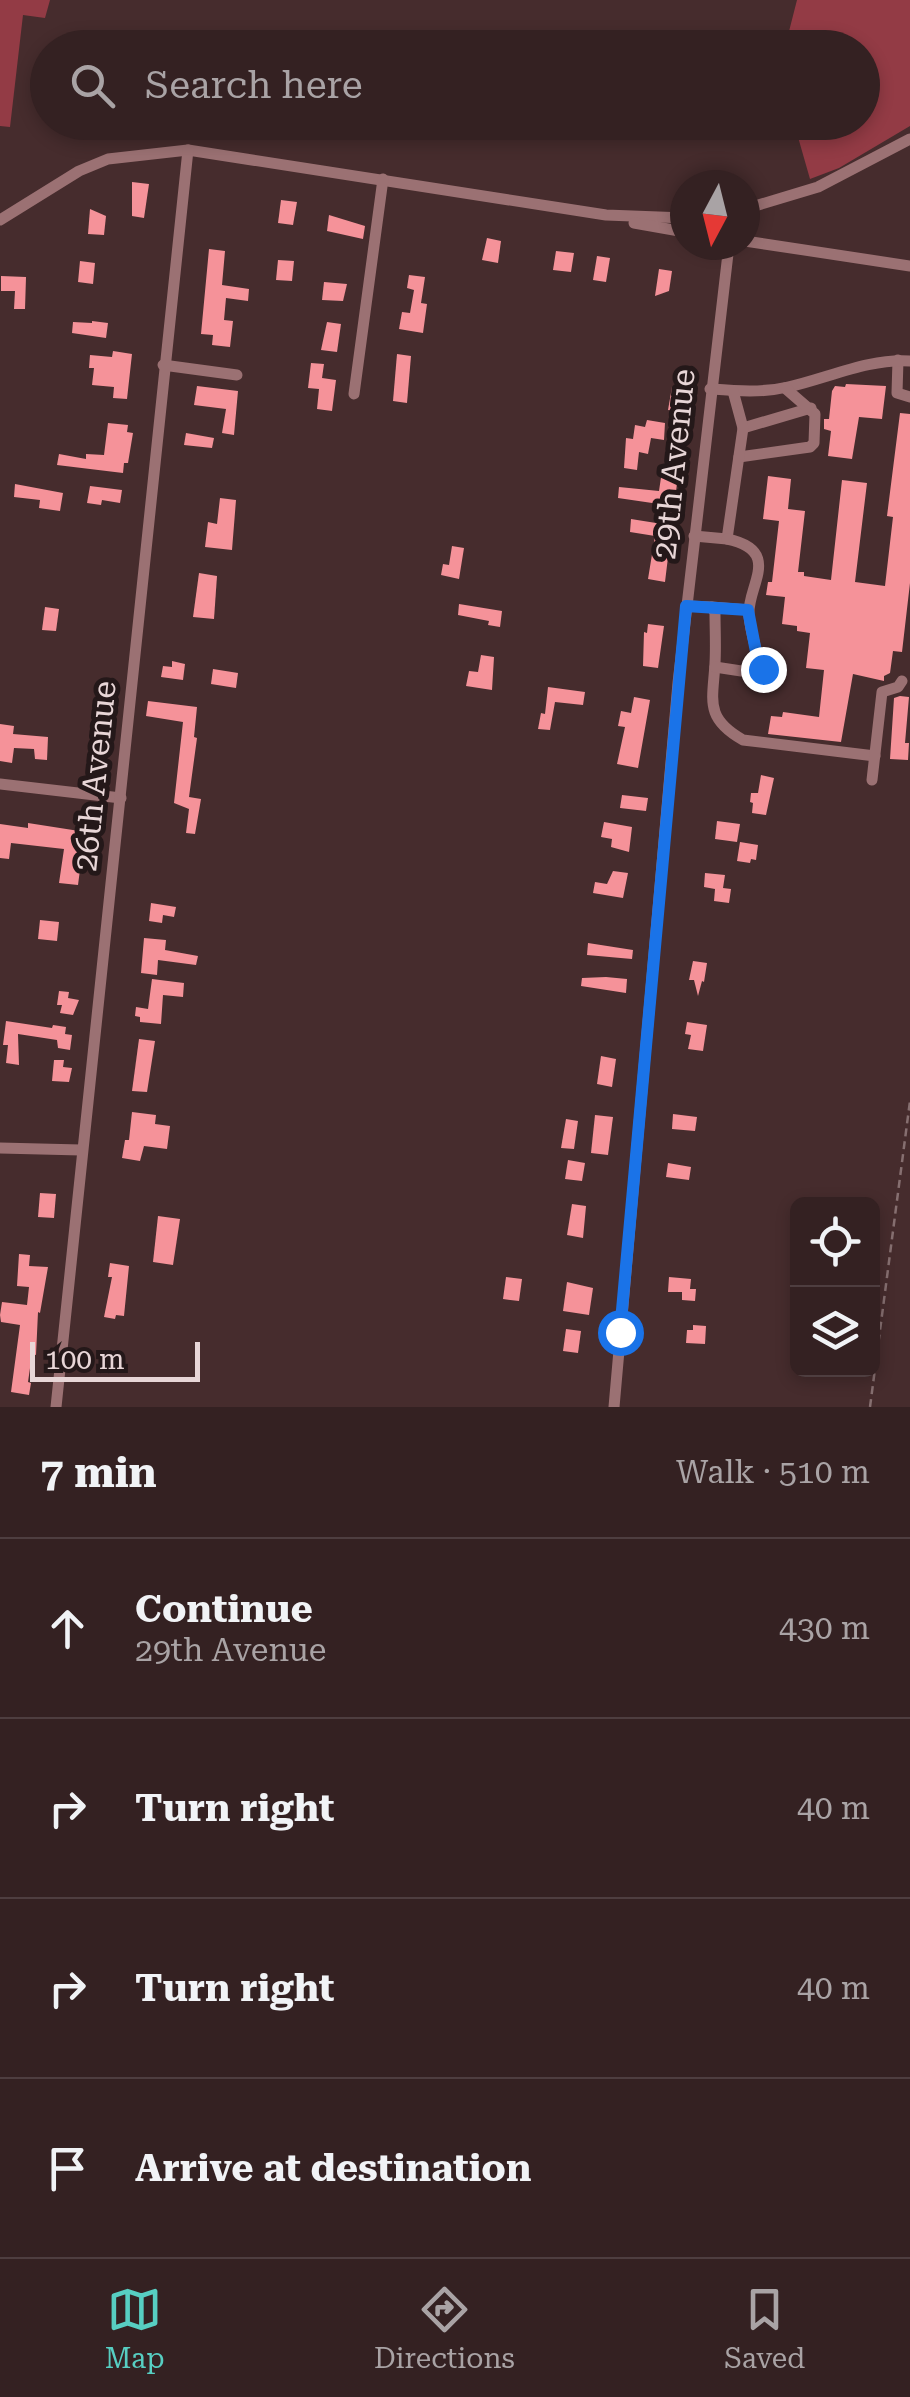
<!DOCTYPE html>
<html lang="en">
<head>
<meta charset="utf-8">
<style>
	body { margin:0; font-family:"Roboto Serif",serif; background:#3f2e2f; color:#f1f3f6 }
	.controls { position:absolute; right:30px; bottom:30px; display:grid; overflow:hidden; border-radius:15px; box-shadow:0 5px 15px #0003 }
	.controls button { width:90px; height:90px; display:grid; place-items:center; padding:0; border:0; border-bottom:2px solid #4e3e40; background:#342122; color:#f1f3f6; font:50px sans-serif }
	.compass { position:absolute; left:670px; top:170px; width:90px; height:90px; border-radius:50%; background:#342122; box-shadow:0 5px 15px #0003; rotate:187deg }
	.scale { position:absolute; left:30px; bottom:25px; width:170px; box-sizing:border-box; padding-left:10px; border:5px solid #e8d6d7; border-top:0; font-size:28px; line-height:35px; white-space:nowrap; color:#e8d6d7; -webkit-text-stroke:8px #241819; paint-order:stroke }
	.stop { position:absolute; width:30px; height:30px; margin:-22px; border:8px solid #1a73e8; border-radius:50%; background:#fff }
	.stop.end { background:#1a73e8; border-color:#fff; box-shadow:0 2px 10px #0008 }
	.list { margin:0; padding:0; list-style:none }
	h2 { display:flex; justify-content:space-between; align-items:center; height:130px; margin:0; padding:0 40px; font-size:42px }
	h2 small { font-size:32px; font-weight:400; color:#a9a3a5 }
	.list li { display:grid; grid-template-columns:65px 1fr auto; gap:30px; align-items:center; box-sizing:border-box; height:180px; padding:0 40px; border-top:2px solid #4e3e40 }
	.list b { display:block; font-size:38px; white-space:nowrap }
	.list p { margin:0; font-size:32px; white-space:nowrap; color:#a9a3a5 }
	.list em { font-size:32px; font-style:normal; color:#a9a3a5 }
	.icon { flex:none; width:55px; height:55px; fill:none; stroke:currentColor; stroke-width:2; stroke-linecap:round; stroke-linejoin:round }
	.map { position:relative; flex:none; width:910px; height:1407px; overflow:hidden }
	.search { position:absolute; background:#342122; box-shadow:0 5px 15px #0003; left:30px; right:30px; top:30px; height:110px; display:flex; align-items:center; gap:25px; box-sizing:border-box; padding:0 35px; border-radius:55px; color:#a9a3a5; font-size:38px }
	.sheet { height:850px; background:#342122 }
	nav { display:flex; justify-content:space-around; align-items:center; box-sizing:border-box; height:140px; border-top:2px solid #4e3e40; background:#342122; font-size:28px; color:#a9a3a5 }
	nav a { display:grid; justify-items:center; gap:5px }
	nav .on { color:#57cec2 }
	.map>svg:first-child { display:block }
	.forest { fill:#933b45 }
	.building { fill:#f59299 }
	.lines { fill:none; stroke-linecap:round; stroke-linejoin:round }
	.path { stroke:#866f70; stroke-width:2.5; stroke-dasharray:8 5; stroke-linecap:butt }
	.minor { stroke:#9b7173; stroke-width:11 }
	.route { stroke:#1a73e8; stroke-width:12 }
	.labels { text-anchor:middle; stroke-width:10; stroke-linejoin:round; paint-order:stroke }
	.street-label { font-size:32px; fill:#e8d6d7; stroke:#241819 }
</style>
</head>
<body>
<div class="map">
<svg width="910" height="1407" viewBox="0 0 910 1407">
	<rect width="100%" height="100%" fill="#462c2d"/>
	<!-- forest -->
	<g class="forest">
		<path d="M0,0H50L45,18L23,15L10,127L0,126Z"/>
		<path d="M797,0H910V126L839,168L810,179L794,123L862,122V48L785,47Z"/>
	</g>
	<!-- building -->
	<g class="building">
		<path d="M132,182L149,184L144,218L132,216Z"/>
		<path d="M281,200L297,202L293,225L278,223Z"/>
		<path d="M90,209L106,216L104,235L88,234Z"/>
		<path d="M329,215L365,226L363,239L327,231Z"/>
		<path d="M487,238L501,241L498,263L482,260Z"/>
		<path d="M209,249L225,251L222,285L249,289L248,301L226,298L224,320L233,321L230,347L212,345L213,335L201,334Z"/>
		<path d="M556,251L574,253L571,272L553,270Z"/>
		<path d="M597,256L610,258L606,282L593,280Z"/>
		<path d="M278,260L294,261L292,281L276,280Z"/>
		<path d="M80,261L95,263L93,284L78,282Z"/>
		<path d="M659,269L672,271L669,291L655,296Z"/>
		<path d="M409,275L425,277L421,303L427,304L423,333L399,329L402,312L410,313L414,290L407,288Z"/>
		<path d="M1,276L26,277L25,309H14L15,291H1Z"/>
		<path d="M324,282L347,284L343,301L322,300Z"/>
		<path d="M92,321L108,323L106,338L72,333L73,322L92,323Z"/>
		<path d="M327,322L341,324L337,352L321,350Z"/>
		<path d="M113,351L132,354L127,399L113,398L114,387L92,385L94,368H89L90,355L112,357Z"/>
		<path d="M397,354L411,356L407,403L393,401Z"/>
		<path d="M311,363L324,364L322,378L336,380L332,411L317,409L319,389L308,388Z"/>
		<path d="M846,384L886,386L882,419L859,417L852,459L828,456L831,431L824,429V419H829L832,391L835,386L845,387Z"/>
		<path d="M197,386L238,391L234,435L222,433L226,409L194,405Z"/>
		<path d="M672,387L687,389L683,412L668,410Z"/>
		<path d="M900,413L910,414V583L902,652L893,651L890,673L884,676V681L853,674L841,742L768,734L771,716L782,717L783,712L819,717L824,670L806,668L810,633L797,631V626L782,624L785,597L766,595L768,582H772L779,521L763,519L768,476L791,479L788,509L805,511L798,572H804V576L831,580L842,480L867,483L855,582L885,586L893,517L887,516Z"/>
		<path d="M647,420L665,423L664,440L651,438L648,454L639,452L637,470L624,468L626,438L633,439L635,425L645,427Z"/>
		<path d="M108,423L128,425L127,432L133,433L128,463H124L123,473L57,465L59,454L86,459V454L104,455Z"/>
		<path d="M186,433L214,438L212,448L184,445Z"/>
		<path d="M663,464L679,467L665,582L648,579L655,536L630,532L631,519L656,523L659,504L618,498L619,487L659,491Z"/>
		<path d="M15,484L63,493L60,511L39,508L40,500L14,497Z"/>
		<path d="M90,486L122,490L120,503L102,500L101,505L87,503Z"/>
		<path d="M220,498L236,500L232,550L205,547L208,522L217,524Z"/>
		<path d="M452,546L464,548L459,579L441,575L443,564L449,565Z"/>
		<path d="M199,573L217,576L214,619L193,617Z"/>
		<path d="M459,604L502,611L500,627L488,625L489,621L458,615Z"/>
		<path d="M45,607L59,609L56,631L42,630Z"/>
		<path d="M648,624L664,626L658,668L643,666L644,632L647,633Z"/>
		<path d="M481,655L494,657L492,690L466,686L469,671L478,672Z"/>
		<path d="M172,661L185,664L183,680L161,677L163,666L172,667Z"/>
		<path d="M213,669L238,673L236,688L211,684Z"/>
		<path d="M548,687L585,692L583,705L555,702L550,730L538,729L541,713L545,714Z"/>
		<path d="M900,696L909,697L905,743H909L908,760L890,759L894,698Z"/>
		<path d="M634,697L650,700L638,768L617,764L625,727L618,726L621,711L631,713Z"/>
		<path d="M148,701L197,707L194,737L197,738L189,797L201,799L195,834L186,833L189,809L174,803L183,722L146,716Z"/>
		<path d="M0,724L14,726L13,734L48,737L47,760L35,759L34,749L14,748L12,763L0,761Z"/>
		<path d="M761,775L774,778L766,815L752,813L753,803L750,802L751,793H758Z"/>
		<path d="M622,795L648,798L646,811L620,808Z"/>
		<path d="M717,821L740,824L737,842L715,839Z"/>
		<path d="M604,822L632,827L629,852L611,847L612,839L601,837Z"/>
		<path d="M28,823L92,833L88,863L81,862L78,885L59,883L64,849L11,843L9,859L0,858V824L28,828Z"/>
		<path d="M740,842L758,845L756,860L751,859L750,863L737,861Z"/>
		<path d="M613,871L628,873L623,898L593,893L595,882L607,884Z"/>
		<path d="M705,873L725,875L723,888L731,889L729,903L714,901L715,889L704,887Z"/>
		<path d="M151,903L176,907L174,917L163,915L162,923L149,921Z"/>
		<path d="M40,920L59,922L57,941L38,939Z"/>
		<path d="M144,938L166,940L165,950L198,956L196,965L158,960L157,975L141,973Z"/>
		<path d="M588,943L633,950L632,959L587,955Z"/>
		<path d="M693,961L707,963L704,982L702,981L698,996L694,980H689Z"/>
		<path d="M606,977L627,979L626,993L581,986L582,978Z"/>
		<path d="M152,979L184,983L183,997L163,995L161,1024L140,1022V1017L135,1016L136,1007L148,1009Z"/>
		<path d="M59,991L69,992L68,998L79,1000L73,1015L60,1013L62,1005H57Z"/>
		<path d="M6,1021L52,1028L53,1025L66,1027L65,1034L72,1035L70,1050L58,1048L57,1040L18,1034L19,1065L6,1063L8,1045H3Z"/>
		<path d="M687,1022L707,1025L703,1051L688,1049L691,1035L685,1034Z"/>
		<path d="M139,1039L155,1041L147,1092L132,1091Z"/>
		<path d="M601,1056L616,1059L612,1087L597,1084Z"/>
		<path d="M54,1060H64L63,1067L72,1068L69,1082L52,1081Z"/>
		<path d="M132,1112L156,1115L155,1124L170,1126L167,1149L144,1146L140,1161L122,1158L125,1140H129Z"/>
		<path d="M673,1114L697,1117L695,1131L672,1129Z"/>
		<path d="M595,1115L613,1117L608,1155L591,1153Z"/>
		<path d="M566,1119L578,1121L574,1149L561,1148Z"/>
		<path d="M568,1160L585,1163L582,1181L565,1179Z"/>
		<path d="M668,1163L691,1167L689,1180L666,1177Z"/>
		<path d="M40,1193L56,1194L54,1218L38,1217Z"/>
		<path d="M572,1204L586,1206L583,1238L567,1235Z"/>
		<path d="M158,1216L180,1219L173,1265L153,1262Z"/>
		<path d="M19,1254L30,1255L29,1266L48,1267L40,1313L38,1312L36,1355L32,1354L28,1382L31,1383L29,1395L11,1392L20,1325L1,1322L0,1315L2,1302L27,1305L29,1287L17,1286Z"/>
		<path d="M110,1263L129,1266L124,1316L116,1315L115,1319L104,1317L112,1277H108Z"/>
		<path d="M506,1277L522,1279L519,1301L503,1299Z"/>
		<path d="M669,1277L691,1279L690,1289H696L695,1301L682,1300V1292H668Z"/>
		<path d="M567,1282L593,1288L589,1315L563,1311Z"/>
		<path d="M693,1325L706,1326L705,1344L686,1343L687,1330H693Z"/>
		<path d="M566,1329L581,1331L578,1353L563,1351Z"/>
	</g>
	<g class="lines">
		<!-- path -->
		<path class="path" d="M870,1407L910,1101"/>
		<!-- minor -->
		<g class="minor">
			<path d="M745,209L818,187L910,139"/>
			<path d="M0,220L79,171L108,159L188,150L606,215L685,218"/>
			<path d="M634,223L685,232"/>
			<path d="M745,241L910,266"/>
			<path d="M898,360L897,393L910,397"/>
			<path d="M163,365L237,375"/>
			<path d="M710,389C737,391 762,393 788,387C828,378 870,358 910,361"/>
			<path d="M354,394L383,179"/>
			<path d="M743,428L811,408"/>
			<path d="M739,457L810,447L814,443L815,414L785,388"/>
			<path d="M694,536L727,539L743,428L733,391"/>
			<path d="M686,606L712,607L715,613C715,629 716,646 715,663C713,700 704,718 743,740L875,756"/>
			<path d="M712,607L748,610"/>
			<path d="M715,667L761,674L763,671C757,653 751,635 749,616C746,587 784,551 727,539"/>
			<path d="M872,780L882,692L898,687L902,681"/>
			<path d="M0,784L121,798"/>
			<path d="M0,1148L81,1150"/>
			<path d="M56,1407L188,150"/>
			<path d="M614,1407L678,683L729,245"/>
		</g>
	</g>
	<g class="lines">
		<!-- route -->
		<path class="route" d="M620,1332L686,606L748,610L756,652L763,669"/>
	</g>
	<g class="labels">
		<!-- street labels -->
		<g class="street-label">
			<text transform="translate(674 464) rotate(-84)" y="11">29th Avenue</text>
			<text transform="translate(95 776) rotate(-84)" y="11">26th Avenue</text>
		</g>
	</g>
</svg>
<div class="controls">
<button><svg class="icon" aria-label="locate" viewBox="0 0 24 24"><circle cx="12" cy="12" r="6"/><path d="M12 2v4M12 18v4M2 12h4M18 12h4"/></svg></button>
<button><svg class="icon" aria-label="layers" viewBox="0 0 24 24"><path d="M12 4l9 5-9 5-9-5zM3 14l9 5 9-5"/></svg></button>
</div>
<svg class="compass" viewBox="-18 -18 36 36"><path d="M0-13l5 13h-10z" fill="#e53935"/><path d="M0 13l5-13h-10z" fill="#a9a3a5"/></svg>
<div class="scale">100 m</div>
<div class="stop" style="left:620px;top:1332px"></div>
<div class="stop end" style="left:763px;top:669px"></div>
<div class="search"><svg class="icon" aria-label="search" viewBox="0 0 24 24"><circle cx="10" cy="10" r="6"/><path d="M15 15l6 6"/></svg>Search here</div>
</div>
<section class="sheet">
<h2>7 min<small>Walk · 510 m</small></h2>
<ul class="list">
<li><svg class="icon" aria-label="ahead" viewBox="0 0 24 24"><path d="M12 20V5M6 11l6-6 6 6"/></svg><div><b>Continue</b><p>29th Avenue</p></div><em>430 m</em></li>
<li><svg class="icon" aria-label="right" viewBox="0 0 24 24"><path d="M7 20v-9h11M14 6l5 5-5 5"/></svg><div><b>Turn right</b></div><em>40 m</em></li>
<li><svg class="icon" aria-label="right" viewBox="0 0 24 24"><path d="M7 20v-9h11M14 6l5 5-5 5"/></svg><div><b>Turn right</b></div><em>40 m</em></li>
<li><svg class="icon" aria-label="arrive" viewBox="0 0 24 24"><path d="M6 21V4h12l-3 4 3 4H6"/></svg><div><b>Arrive at destination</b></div></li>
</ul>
</section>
<nav>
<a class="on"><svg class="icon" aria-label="map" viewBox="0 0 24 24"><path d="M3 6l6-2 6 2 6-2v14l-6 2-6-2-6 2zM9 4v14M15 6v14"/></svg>Map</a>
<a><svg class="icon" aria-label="directions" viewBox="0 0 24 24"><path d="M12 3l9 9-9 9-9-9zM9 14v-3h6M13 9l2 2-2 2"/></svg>Directions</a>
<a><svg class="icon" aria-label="saved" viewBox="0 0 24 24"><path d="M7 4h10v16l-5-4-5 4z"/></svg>Saved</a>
</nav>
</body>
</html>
